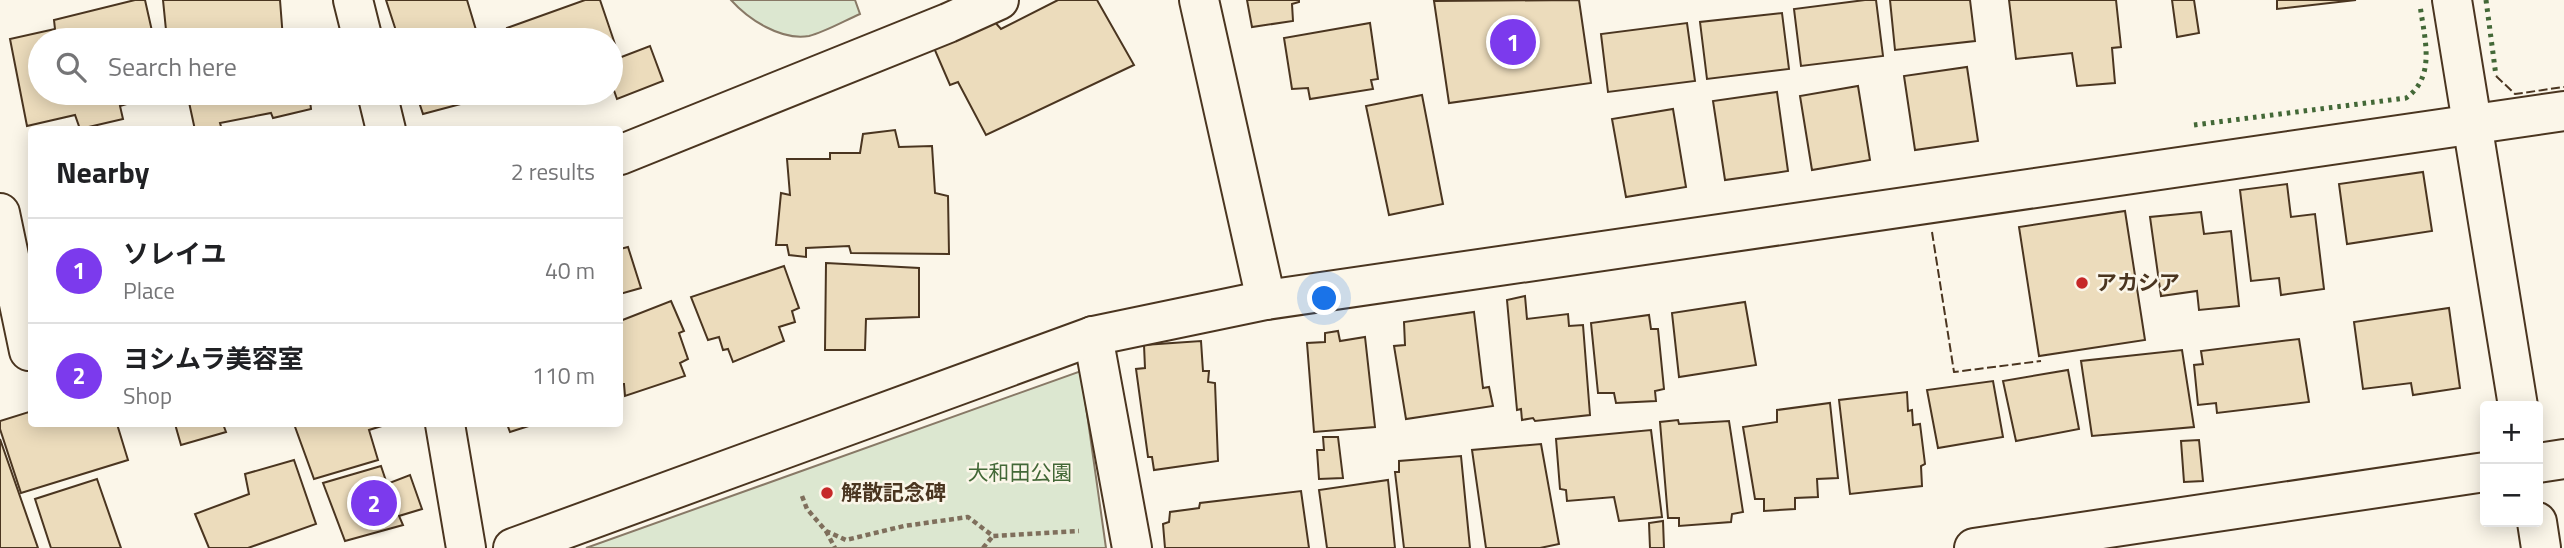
<!DOCTYPE html>
<html lang="en">
<head>
<meta charset="utf-8">
<style>
	body { margin:0; font-family:"Titillium Web","Noto Sans JP",sans-serif; background:#f2f2f2; color:#202124 }
	.controls { position:absolute; right:21px; bottom:21px; display:grid; overflow:hidden; border-radius:7px; box-shadow:0 4px 18px #0003 }
	.controls button { width:63px; height:63px; display:grid; place-items:center; padding:0; border:0; border-bottom:2px solid #e0e0e0; background:#fff; color:#202124; font:35px sans-serif }
	.you { position:absolute; left:1325px; top:299px; width:24px; height:24px; margin:-18px; border:5px solid #fff; border-radius:50%; background:#1a73e8; box-shadow:0 0 0 10px #1a73e833 }
	.badge { display:grid; place-items:center; width:46px; height:46px; border-radius:50%; background:#7c3aed; color:#fff; font-size:23px; font-weight:700 }
	.pin { position:absolute; translate:-50% -50%; border:4px solid #fff; box-shadow:0 2px 7px #0006 }
	.list { margin:0; padding:0; list-style:none }
	h2 { display:flex; justify-content:space-between; align-items:center; height:91px; margin:0; padding:0 28px; font-size:30px }
	h2 small { font-size:23px; font-weight:400; color:#757577 }
	.list li { display:grid; grid-template-columns:46px 1fr auto; gap:21px; align-items:center; box-sizing:border-box; height:105px; padding:0 28px; border-top:2px solid #e0e0e0 }
	.list b { display:block; font-size:26px; white-space:nowrap }
	.list p { margin:0; font-size:23px; white-space:nowrap; color:#757577 }
	.list em { font-size:23px; font-style:normal; color:#757577 }
	.icon { flex:none; width:38px; height:38px; fill:none; stroke:currentColor; stroke-width:2; stroke-linecap:round; stroke-linejoin:round }
	.map { position:relative; flex:none; width:2564px; height:548px; overflow:hidden }
	.search { position:absolute; background:#fff; box-shadow:0 4px 18px #0003; left:28px; top:28px; width:595px; height:77px; display:flex; align-items:center; gap:18px; box-sizing:border-box; padding:0 24px; border-radius:38px; color:#757577; font-size:26px }
	.panel { position:absolute; background:#fff; box-shadow:0 4px 18px #0003; left:28px; top:126px; width:595px; height:301px; border-radius:7px }
	.map>svg:first-child { display:block }
	.green { fill:#dce7d0; stroke:#887966; stroke-width:2 }
	.building { fill:#ecdcbc; stroke:#4a3520; stroke-width:2 }
	.lines { fill:none; stroke-linecap:round; stroke-linejoin:round }
	.minor-casing { stroke:#4a3520; stroke-width:42 }
	.path { stroke:#7f6f5c; stroke-width:4.5; stroke-dasharray:5 3.5; stroke-linecap:butt }
	.minor { stroke:#fbf6e9; stroke-width:38 }
	.hedge { stroke:#436837; stroke-width:5; stroke-dasharray:3.5 5; stroke-linecap:butt }
	.fence { stroke:#4a3520; stroke-width:2; stroke-dasharray:9 3.5; stroke-linecap:butt }
	.poi-dot { fill:#c62828; stroke:#fbf6e9; stroke-width:2.5 }
	.labels { text-anchor:middle; stroke-width:5; stroke-linejoin:round; paint-order:stroke }
	.poi-label { font-size:21px; font-weight:bold; fill:#4a3520; stroke:#fbf6e9; text-anchor:start }
	.park-label { font-size:21px; fill:#436837; stroke:#fbf6e9 }
</style>
</head>
<body>
<div class="map">
<svg width="2564" height="548" viewBox="0 0 2564 548">
	<rect width="100%" height="100%" fill="#fbf6e9"/>
	<!-- green -->
	<g class="green">
		<path d="M731,0H855L860,14C844,21 825,32 809,36C781,41 748,19 731,0Z"/>
		<path d="M1081,371L1106,548H586Z"/>
	</g>
	<!-- building -->
	<g class="building">
		<path d="M135,0H145L154,40H40V93H149L150,97L120,106L123,119L80,129L75,115L27,126L10,39L55,29L54,20Z"/>
		<path d="M163,0H280L283,39L266,40L262,30L212,34L209,40H167Z"/>
		<path d="M386,0H467L479,40H399Z"/>
		<path d="M585,0H600L617,50L611,52V40H510L507,28Z"/>
		<path d="M1058,0H1097L1134,65L986,135L958,82L950,85L934,48L993,20L1001,29Z"/>
		<path d="M1247,0H1299V2L1292,4L1293,21L1252,27Z"/>
		<path d="M1579,0L1591,83L1449,103L1434,1Z"/>
		<path d="M1865,0H1876L1883,56L1801,66L1794,9Z"/>
		<path d="M1890,0H1970L1975,41L1895,50Z"/>
		<path d="M2009,0H2116L2121,47L2112,48L2115,83L2077,86L2072,53L2016,59Z"/>
		<path d="M2172,0H2194L2199,33L2177,37Z"/>
		<path d="M2277,0H2356L2277,9Z"/>
		<path d="M1782,13L1789,69L1707,79L1700,22Z"/>
		<path d="M1370,23L1378,79L1371,80L1373,89L1310,99L1308,88L1292,89L1284,38Z"/>
		<path d="M1687,23L1695,81L1608,92L1601,34Z"/>
		<path d="M650,46L663,81L617,99L611,82V61Z"/>
		<path d="M1967,67L1978,141L1915,150L1904,76Z"/>
		<path d="M1858,86L1870,160L1812,170L1800,96Z"/>
		<path d="M1777,92L1788,171L1725,180L1713,101Z"/>
		<path d="M187,93H309L311,109L273,118L271,113L220,123L222,130H195Z"/>
		<path d="M416,93H486L487,97L423,114Z"/>
		<path d="M1422,95L1443,204L1389,215L1366,106Z"/>
		<path d="M1673,109L1686,187L1626,197L1612,119Z"/>
		<path d="M895,130L899,147L932,146L935,193L948,196L949,254L851,253L849,246L806,248V257L789,255L787,245H776L781,193L790,195L787,159H830V153H860L863,134Z"/>
		<path d="M2423,172L2432,231L2347,244L2339,184Z"/>
		<path d="M2287,184L2291,217L2315,214L2324,289L2281,295L2279,278L2251,281L2240,190Z"/>
		<path d="M2125,211L2145,340L2039,356L2019,227Z"/>
		<path d="M2201,212L2204,234L2231,231L2239,306L2199,310L2197,291L2161,296L2150,217Z"/>
		<path d="M628,247L641,288L620,294V249Z"/>
		<path d="M826,263L919,268V317L866,319L865,350H825Z"/>
		<path d="M784,266L799,308L792,311L795,322L779,327L784,341L733,362L728,349L723,350L719,337L708,340L691,297Z"/>
		<path d="M1525,296L1527,319L1568,314L1569,326L1583,325L1590,415L1535,421L1533,418L1522,420L1521,409L1517,410L1507,300Z"/>
		<path d="M671,301L684,331L679,333L688,359L680,363L685,376L625,396L624,384H620V321Z"/>
		<path d="M1745,302L1756,365L1679,377L1672,313Z"/>
		<path d="M2449,308L2460,388L2413,395L2411,383L2363,389L2354,322Z"/>
		<path d="M1474,312L1483,388L1489,387L1493,406L1406,419L1394,346L1405,345L1404,322Z"/>
		<path d="M1649,315L1651,329H1658L1664,389L1655,391L1656,401L1616,403L1614,393H1598L1591,323Z"/>
		<path d="M1338,331L1340,341L1365,337L1375,427L1314,432L1307,343L1325,342V333Z"/>
		<path d="M2299,339L2309,402L2217,413L2216,403L2198,405L2194,365L2203,364L2201,351Z"/>
		<path d="M1201,341L1203,371H1209L1208,382L1215,383L1218,461L1154,470L1152,457H1148L1136,369L1145,368L1144,345Z"/>
		<path d="M2182,350L2194,427L2092,436L2081,361Z"/>
		<path d="M2068,370L2079,429L2016,441L2003,381Z"/>
		<path d="M1993,381L2003,437L1938,448L1927,390Z"/>
		<path d="M1907,392L1908,411L1912,410L1913,425L1920,424L1925,464L1921,466L1922,486L1850,494L1839,400Z"/>
		<path d="M1830,403L1838,478L1817,479L1818,497L1795,498V509L1764,511V499H1755L1743,427L1777,422V410Z"/>
		<path d="M32,411V424H117L128,460L21,493L0,429V421Z"/>
		<path d="M1678,420L1679,424L1729,421L1743,512L1732,514L1731,522L1679,526V518H1668L1660,422Z"/>
		<path d="M175,424H223L226,432L181,445Z"/>
		<path d="M294,424H384L385,425L369,430L378,460L314,479Z"/>
		<path d="M507,424H535L510,432Z"/>
		<path d="M1651,430L1662,517L1619,521L1614,497L1567,501L1566,490L1560,489L1556,439Z"/>
		<path d="M1323,437H1338L1343,478L1319,479L1317,450H1324Z"/>
		<path d="M0,439L38,548H0Z"/>
		<path d="M2199,440L2203,481L2184,482L2181,441Z"/>
		<path d="M1541,444L1559,544L1540,548H1486L1472,450Z"/>
		<path d="M1461,456L1470,548H1404L1395,472H1399V461Z"/>
		<path d="M294,460L316,524L248,548H209L195,514L249,494L245,474Z"/>
		<path d="M381,466L387,484L410,475L422,509L399,516L403,525L345,541L323,483Z"/>
		<path d="M97,479L121,548H51L35,499Z"/>
		<path d="M1388,480L1395,548H1327L1319,490Z"/>
		<path d="M1301,491L1309,548H1165L1163,524L1169,522L1170,512L1199,508L1200,503Z"/>
		<path d="M1663,521L1664,548H1650L1649,523Z"/>
	</g>
	<g class="lines">
		<!-- minor casing -->
		<g class="minor-casing">
			<g id="minor">
				<path d="M353,0L363,40"/>
				<path d="M1199,0L1266,300"/>
				<path d="M2452,0L2518,406"/>
				<path d="M377,93L386,130"/>
				<path d="M620,155L948,23L999,0"/>
				<path d="M0,213L29,351"/>
				<path d="M1093,336L1132,548"/>
				<path d="M445,424L466,548"/>
				<path d="M2538,463L2564,459"/>
				<path d="M2537,522L2541,548"/>
				<path d="M513,548L1093,336L1266,300L2564,111"/>
				<path d="M1974,548L2485,472"/>
			</g>
		</g>
		<!-- path -->
		<g class="path">
			<path d="M802,496L807,509L826,531L846,540L904,526L968,517L993,536L1079,531"/>
			<path d="M826,531L835,548"/>
			<path d="M983,548L993,536"/>
		</g>
		<!-- minor -->
		<use href="#minor" class="minor"/>
		<!-- hedge -->
		<g class="hedge">
			<path d="M2486,0L2496,76"/>
			<path d="M2194,125L2406,98C2437,76 2424,37 2420,5"/>
		</g>
		<!-- fence -->
		<g class="fence">
			<path d="M2496,76L2515,94L2564,87"/>
			<path d="M1932,232L1954,372L2041,361"/>
		</g>
	</g>
	<!-- markers -->
	<g class="poi-dot">
		<circle cx="2082" cy="283" r="7"/>
		<circle cx="827" cy="493" r="7"/>
	</g>
	<g class="labels">
		<!-- poi labels -->
		<g class="poi-label">
			<text x="2096" y="290">アカシア</text>
			<text x="841" y="500">解散記念碑</text>
		</g>
		<!-- park labels -->
		<g class="park-label">
			<text x="1020" y="480">大和田公園</text>
		</g>
	</g>
</svg>
<div class="controls">
<button>+</button>
<button>−</button>
</div>
<div class="you"></div>
<div class="pin badge" style="left:1513px;top:42px">1</div>
<div class="pin badge" style="left:374px;top:503px">2</div>
<div class="search"><svg class="icon" aria-label="search" viewBox="0 0 24 24"><circle cx="10" cy="10" r="6"/><path d="M15 15l6 6"/></svg>Search here</div>
<section class="panel">
<h2>Nearby<small>2 results</small></h2>
<ul class="list">
<li><span class="badge">1</span><div><b>ソレイユ</b><p>Place</p></div><em>40 m</em></li>
<li><span class="badge">2</span><div><b>ヨシムラ美容室</b><p>Shop</p></div><em>110 m</em></li>
</ul>
</section>
</div>
</body>
</html>
